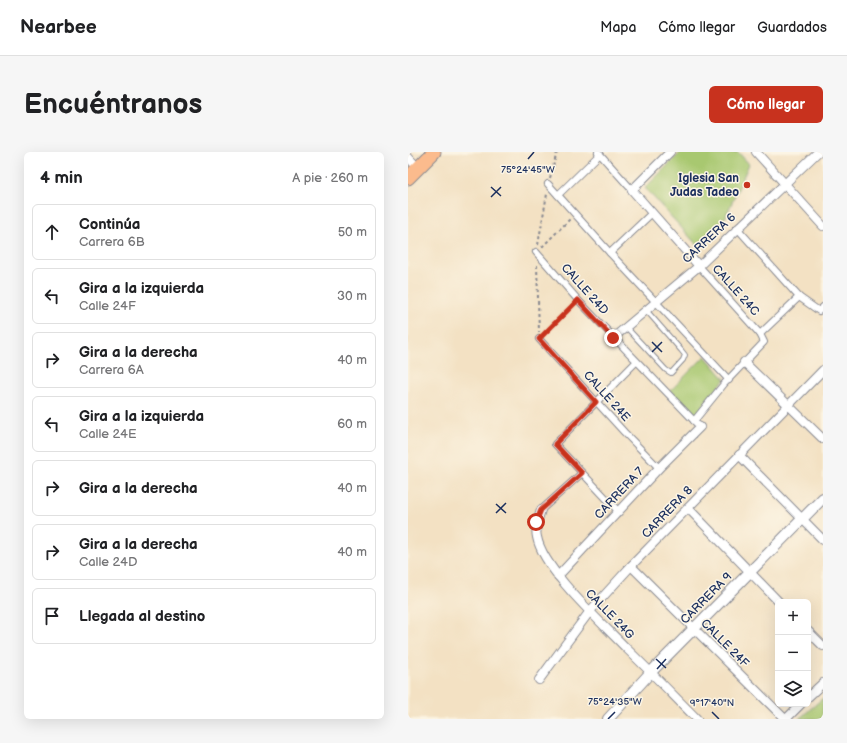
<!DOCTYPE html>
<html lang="es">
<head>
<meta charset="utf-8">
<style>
	body { margin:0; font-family:"Balsamiq Sans",sans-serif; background:#f6f6f6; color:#202124 }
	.controls { position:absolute; right:12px; bottom:12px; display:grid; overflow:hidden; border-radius:6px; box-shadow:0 4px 16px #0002 }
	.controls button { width:36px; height:36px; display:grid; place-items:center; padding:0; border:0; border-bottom:1px solid #e0e0e0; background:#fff; color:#202124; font:20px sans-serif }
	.stop { position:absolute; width:12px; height:12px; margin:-9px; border:3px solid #c8321e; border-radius:50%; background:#fff }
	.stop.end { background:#c8321e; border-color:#fff; box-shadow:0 1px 4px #0008 }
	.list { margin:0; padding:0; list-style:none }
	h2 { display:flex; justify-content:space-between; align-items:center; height:52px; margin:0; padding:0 16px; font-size:17px }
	h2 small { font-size:13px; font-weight:400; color:#757577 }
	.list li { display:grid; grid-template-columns:26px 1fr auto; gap:12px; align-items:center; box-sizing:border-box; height:56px; margin:0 8px 8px; padding:0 8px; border:1px solid #e0e0e0; border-radius:6px }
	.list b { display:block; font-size:15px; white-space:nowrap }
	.list p { margin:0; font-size:13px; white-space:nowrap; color:#757577 }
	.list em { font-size:13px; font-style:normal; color:#757577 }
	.icon { flex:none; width:22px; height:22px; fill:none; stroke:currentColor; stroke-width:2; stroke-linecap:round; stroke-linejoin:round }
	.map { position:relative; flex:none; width:415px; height:567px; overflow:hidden; border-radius:6px }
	header { display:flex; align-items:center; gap:24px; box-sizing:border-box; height:56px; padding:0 20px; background:#fff; border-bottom:1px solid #e0e0e0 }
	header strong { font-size:19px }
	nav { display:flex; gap:22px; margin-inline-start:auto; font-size:14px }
	.intro { display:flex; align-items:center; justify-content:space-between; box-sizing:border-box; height:96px; padding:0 24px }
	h1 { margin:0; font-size:28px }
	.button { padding:10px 18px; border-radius:6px; background:#c8321e; color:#fff; font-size:14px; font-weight:700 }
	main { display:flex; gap:24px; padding:0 24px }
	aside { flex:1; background:#fff; border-radius:6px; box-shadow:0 4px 16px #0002 }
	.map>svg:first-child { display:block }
	.green { fill:#a8c870; stroke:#627c67 }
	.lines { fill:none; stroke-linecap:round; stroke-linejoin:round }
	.service-casing { stroke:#878890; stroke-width:6 }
	.pedestrian-casing { stroke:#878890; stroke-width:8 }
	.minor-casing { stroke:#878890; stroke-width:10 }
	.tertiary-casing { stroke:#878890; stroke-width:12 }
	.primary-casing { stroke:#878890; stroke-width:15 }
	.path { stroke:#878890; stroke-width:2; stroke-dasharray:3 3; stroke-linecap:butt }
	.service { stroke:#fff; stroke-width:4 }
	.pedestrian { stroke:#fff; stroke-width:6 }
	.minor { stroke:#fff; stroke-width:8 }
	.tertiary { stroke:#fff; stroke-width:10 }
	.primary { stroke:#fbbb8d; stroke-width:13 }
	.route { stroke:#c8321e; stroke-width:5 }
	.ticks { fill:none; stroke:#1b2f5e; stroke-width:1.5 }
	.poi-dot { fill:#c8321e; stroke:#fcf5e5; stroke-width:1.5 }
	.labels { text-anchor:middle; stroke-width:3; stroke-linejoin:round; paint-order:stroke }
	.poi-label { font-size:12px; font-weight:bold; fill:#1b2f5e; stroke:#fcf5e5; text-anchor:end }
	.street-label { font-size:12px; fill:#1b2f5e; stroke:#fcf5e5 }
	.ticks-label { font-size:10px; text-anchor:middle; fill:#1b2f5e; stroke:#fcf5e5; stroke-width:3; stroke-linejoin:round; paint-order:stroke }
</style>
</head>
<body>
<header>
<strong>Nearbee</strong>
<nav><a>Mapa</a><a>Cómo llegar</a><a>Guardados</a></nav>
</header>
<div class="intro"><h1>Encuéntranos</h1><a class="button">Cómo llegar</a></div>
<main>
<aside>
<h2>4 min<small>A pie · 260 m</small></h2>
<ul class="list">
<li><svg class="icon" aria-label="ahead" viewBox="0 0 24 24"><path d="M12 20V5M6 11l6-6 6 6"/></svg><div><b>Continúa</b><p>Carrera 6B</p></div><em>50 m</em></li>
<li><svg class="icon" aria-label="left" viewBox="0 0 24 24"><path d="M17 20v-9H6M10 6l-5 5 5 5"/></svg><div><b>Gira a la izquierda</b><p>Calle 24F</p></div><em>30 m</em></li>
<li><svg class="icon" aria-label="right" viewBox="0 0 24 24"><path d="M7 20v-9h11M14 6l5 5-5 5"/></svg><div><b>Gira a la derecha</b><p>Carrera 6A</p></div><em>40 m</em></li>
<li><svg class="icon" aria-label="left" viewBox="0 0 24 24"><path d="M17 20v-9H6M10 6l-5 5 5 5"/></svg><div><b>Gira a la izquierda</b><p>Calle 24E</p></div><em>60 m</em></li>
<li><svg class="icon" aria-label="right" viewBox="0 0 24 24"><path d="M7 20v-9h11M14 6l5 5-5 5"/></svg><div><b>Gira a la derecha</b></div><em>40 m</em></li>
<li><svg class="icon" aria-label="right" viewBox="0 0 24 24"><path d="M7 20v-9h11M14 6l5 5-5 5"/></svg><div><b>Gira a la derecha</b><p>Calle 24D</p></div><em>40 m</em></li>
<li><svg class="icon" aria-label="arrive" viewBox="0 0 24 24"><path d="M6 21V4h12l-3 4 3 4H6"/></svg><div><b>Llegada al destino</b></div></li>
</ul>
</aside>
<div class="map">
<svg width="415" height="567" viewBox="0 0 415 567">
	<rect width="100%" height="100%" fill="#fcf5e5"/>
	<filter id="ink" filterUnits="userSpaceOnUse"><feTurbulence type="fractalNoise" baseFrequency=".025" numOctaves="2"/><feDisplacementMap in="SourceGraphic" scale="8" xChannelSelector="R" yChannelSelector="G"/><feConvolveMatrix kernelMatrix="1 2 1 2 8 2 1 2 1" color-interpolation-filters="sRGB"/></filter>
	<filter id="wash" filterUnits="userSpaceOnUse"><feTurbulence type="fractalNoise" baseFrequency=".012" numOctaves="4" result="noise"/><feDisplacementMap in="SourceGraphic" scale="16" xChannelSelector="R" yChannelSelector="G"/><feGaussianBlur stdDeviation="0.9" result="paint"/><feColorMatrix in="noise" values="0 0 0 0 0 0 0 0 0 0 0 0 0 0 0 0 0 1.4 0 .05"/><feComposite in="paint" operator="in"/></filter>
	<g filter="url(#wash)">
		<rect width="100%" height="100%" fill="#f3e1c3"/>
		<!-- green -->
		<g class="green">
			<path d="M273,0H330L341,12L317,66L290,94L237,36Z"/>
			<path d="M297,204L317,227L286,265L262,239Z"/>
			<path d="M415,546V567H391Z"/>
		</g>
	</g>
	<g filter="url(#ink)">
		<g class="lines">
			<!-- service casing -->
			<g class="service-casing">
				<path id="service" d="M218,175L258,218L263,221L275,208L277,203L273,198L238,158"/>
			</g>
			<!-- pedestrian casing -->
			<g class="pedestrian-casing">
				<g id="pedestrian">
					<path d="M190,0L224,38"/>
					<path d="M140,32L202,101L321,228"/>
					<path d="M150,43L192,2"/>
					<path d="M329,76L391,145L411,159L415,155"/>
					<path d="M128,100L170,148L292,275"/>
					<path d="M202,101L244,61"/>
					<path d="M352,182L391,145"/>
					<path d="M131,187L216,280L251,316"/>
					<path d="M286,269L316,232L356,190L352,182L291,114"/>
					<path d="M133,358L174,321"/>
					<path d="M211,360L147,292L228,210"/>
				</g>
			</g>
			<!-- minor casing -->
			<g class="minor-casing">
				<g id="minor">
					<path d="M262,0L224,38L291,114"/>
					<path d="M348,0L415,74"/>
					<path d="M0,5L10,16"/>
					<path d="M205,186L291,114L410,0"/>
					<path d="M336,210L415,287"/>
					<path d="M331,303L415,388"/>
					<path d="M280,356L371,450"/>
					<path d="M133,358C130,367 127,376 129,385C135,418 194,471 218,496C242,519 265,543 289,567"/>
					<path d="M223,414L377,567"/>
					<path d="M150,424L251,316L292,275"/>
					<path d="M400,479L415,494"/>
					<path d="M131,528L182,459L223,414L415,218"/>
					<path d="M400,545L415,531"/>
					<path d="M378,567L393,552"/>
				</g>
			</g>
			<!-- tertiary casing -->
			<g class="tertiary-casing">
				<path id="tertiary" d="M200,567L243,520L415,346"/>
			</g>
			<!-- primary casing -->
			<g class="primary-casing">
				<path id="primary" d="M0,26L26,0"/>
			</g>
			<!-- path -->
			<g class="path">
				<path d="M142,26L149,0"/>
				<path d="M130,93L139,42"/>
				<path d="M134,95L162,67"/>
				<path d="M129,113L131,180"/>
				<path d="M136,182L166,152"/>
			</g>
			<!-- service -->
			<use href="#service" class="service"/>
			<!-- pedestrian -->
			<use href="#pedestrian" class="pedestrian"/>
			<!-- minor -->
			<use href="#minor" class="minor"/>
			<!-- tertiary -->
			<use href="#tertiary" class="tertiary"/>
			<!-- primary -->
			<use href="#primary" class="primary"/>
		</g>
	</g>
	<g class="lines" filter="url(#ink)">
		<!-- route -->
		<path class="route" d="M128,370L133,358L174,321L147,292L188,250L131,187L170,148L205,186"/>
	</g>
	<!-- ticks -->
	<path class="ticks" d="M120,7L126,0M83,35L93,44M83,45L93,35M244,190L254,200M244,200L254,190M88,352L98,361M88,361L98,351M248,507L258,516M249,517L258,507M304,560L311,567M200,567L207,560"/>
	<!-- markers -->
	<circle class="poi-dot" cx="339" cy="33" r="4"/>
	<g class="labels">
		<!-- poi labels -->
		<g class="poi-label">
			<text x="331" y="30">Iglesia San<tspan x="331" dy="14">Judas Tadeo</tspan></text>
		</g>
		<!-- street labels -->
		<g class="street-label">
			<text transform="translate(301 86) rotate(-43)" y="4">CARRERA 6</text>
			<text transform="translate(177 137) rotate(48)" y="4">CALLE 24D</text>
			<text transform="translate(328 138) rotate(48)" y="4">CALLE 24C</text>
			<text transform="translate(199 244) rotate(48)" y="4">CALLE 24E</text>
			<text transform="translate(211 341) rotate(-47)" y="4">CARRERA 7</text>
			<text transform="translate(259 360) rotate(-46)" y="4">CARRERA 8</text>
			<text transform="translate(298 446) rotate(-45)" y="4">CARRERA 9</text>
			<text transform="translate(202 462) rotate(46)" y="4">CALLE 24G</text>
			<text transform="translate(317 491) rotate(45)" y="4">CALLE 24F</text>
		</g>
	</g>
	<g class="ticks-label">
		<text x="120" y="21">75°24'45"W</text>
		<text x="207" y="553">75°24'35"W</text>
		<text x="304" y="554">9°17'40"N</text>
	</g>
</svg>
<div class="controls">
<button>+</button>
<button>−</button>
<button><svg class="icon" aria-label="layers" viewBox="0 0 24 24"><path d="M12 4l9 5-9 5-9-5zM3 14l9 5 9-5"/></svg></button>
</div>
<div class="stop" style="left:128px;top:370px"></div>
<div class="stop end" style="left:205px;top:186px"></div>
</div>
</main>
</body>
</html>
